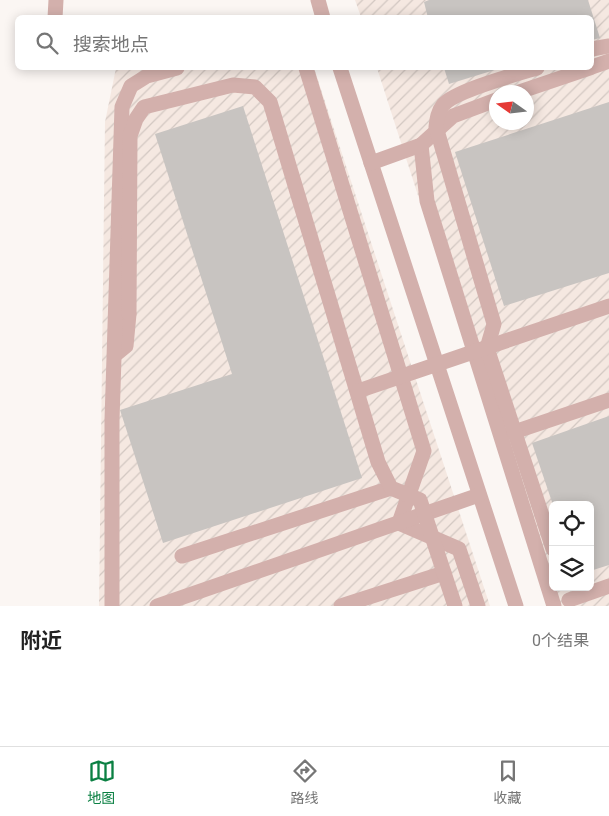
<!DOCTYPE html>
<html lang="zh">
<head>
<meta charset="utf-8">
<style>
	body { margin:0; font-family:Roboto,"Noto Sans SC",sans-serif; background:#f2f2f2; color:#222 }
	.controls { position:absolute; right:15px; bottom:15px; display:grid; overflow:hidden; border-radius:8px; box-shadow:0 2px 12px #0003 }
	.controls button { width:45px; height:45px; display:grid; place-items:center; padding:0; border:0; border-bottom:1px solid #e0e0e0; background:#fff; color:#222; font:25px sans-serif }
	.compass { position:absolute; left:489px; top:85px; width:45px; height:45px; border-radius:50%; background:#fff; box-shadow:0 2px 12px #0003; rotate:284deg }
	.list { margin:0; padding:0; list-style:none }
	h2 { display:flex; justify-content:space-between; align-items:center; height:65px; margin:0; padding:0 20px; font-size:21px }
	h2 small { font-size:16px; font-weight:400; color:#767676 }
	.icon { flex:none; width:28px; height:28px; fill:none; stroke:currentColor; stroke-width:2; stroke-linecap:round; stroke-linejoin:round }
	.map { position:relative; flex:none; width:609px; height:606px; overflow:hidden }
	.search { position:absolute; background:#fff; box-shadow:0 2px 12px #0003; left:15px; right:15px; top:15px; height:55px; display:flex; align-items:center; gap:12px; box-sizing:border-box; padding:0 18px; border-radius:8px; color:#767676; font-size:19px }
	.sheet { height:140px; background:#fff }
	nav { display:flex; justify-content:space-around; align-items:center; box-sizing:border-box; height:70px; border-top:1px solid #e0e0e0; background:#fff; font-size:14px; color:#767676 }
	nav a { display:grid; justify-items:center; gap:2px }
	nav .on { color:#0b8043 }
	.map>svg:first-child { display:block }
	.industrial { fill:url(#industrial-furrows); fill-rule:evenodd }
	.building { fill:#c8c4c1 }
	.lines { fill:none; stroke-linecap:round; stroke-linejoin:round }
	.minor { stroke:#d3b0ac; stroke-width:15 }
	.minor-bridge { stroke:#d3b0ac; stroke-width:15 }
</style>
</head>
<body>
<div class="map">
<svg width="609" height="606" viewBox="0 0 609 606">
	<defs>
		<pattern id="industrial-furrows" width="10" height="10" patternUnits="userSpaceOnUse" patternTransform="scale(1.25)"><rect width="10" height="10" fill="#f5e8e1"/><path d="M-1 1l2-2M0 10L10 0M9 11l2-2" fill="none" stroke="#d3c8c2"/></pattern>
	</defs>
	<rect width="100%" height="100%" fill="#fbf6f3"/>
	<!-- industrial -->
	<g class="industrial">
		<path d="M355,0H609V606H550L377,68H592V18L361,17ZM496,92H526V122H496ZM553,505H590V587H553Z"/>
		<path d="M116,68H314L490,606H99L105,122Z"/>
	</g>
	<!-- building -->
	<g class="building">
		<path d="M429,0H588L600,38L592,40V18H428L424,2Z"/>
		<path d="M444,68H501L449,84Z"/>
		<path d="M609,102V273L504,306L455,152Z"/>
		<path d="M243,106L362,478L163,543L120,410L232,374L155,134Z"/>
		<path d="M609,416V565L590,571V505H553L532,443Z"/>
	</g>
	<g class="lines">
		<!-- minor -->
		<g class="minor">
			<path d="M318,0L323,18"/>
			<path d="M55,18L56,0"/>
			<path d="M592,49L609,46"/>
			<path d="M592,67L609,61"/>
			<path d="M306,68L424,451L399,523L459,549L478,606"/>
			<path d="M340,68L516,606"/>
			<path d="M519,92L590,68"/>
			<path d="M421,145L427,201L554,606"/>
			<path d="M371,163L421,145L453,116L496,100"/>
			<path d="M115,355L126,346L129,314"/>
			<path d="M514,432L609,400"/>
			<path d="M182,556L391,488"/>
			<path d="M569,600L609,586"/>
			<path d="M112,606V420L122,107L131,86L147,76L177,68"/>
			<path d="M157,606L479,495"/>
			<path d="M341,606L444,573"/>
		</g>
		<!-- minor-bridge -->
		<g class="minor-bridge">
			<path d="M537,68C517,74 454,91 443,105C438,111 437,119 436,127L494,324L487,348L553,549"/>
			<path d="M129,314L130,136L136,119L144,107L233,85L255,87L270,102L378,462L391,488L420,500L455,606"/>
			<path d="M358,391L609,306"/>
		</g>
	</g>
</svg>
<div class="controls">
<button><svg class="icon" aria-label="locate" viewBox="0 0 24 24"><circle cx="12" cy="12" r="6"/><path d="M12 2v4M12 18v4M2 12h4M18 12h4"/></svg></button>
<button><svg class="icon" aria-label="layers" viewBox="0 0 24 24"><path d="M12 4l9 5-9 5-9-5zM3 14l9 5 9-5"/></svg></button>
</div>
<svg class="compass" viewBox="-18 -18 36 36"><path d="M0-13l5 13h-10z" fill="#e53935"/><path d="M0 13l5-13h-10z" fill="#767676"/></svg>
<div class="search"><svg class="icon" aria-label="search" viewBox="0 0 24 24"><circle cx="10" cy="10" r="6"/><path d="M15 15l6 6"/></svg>搜索地点</div>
</div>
<section class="sheet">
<h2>附近<small>0个结果</small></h2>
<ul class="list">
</ul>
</section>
<nav>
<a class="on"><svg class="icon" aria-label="map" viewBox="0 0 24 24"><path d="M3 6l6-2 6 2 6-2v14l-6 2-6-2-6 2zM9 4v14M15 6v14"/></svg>地图</a>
<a><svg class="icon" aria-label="directions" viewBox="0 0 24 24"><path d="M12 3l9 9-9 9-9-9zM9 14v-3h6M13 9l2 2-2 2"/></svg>路线</a>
<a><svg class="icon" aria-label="saved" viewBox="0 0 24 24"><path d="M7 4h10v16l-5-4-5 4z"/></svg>收藏</a>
</nav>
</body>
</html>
